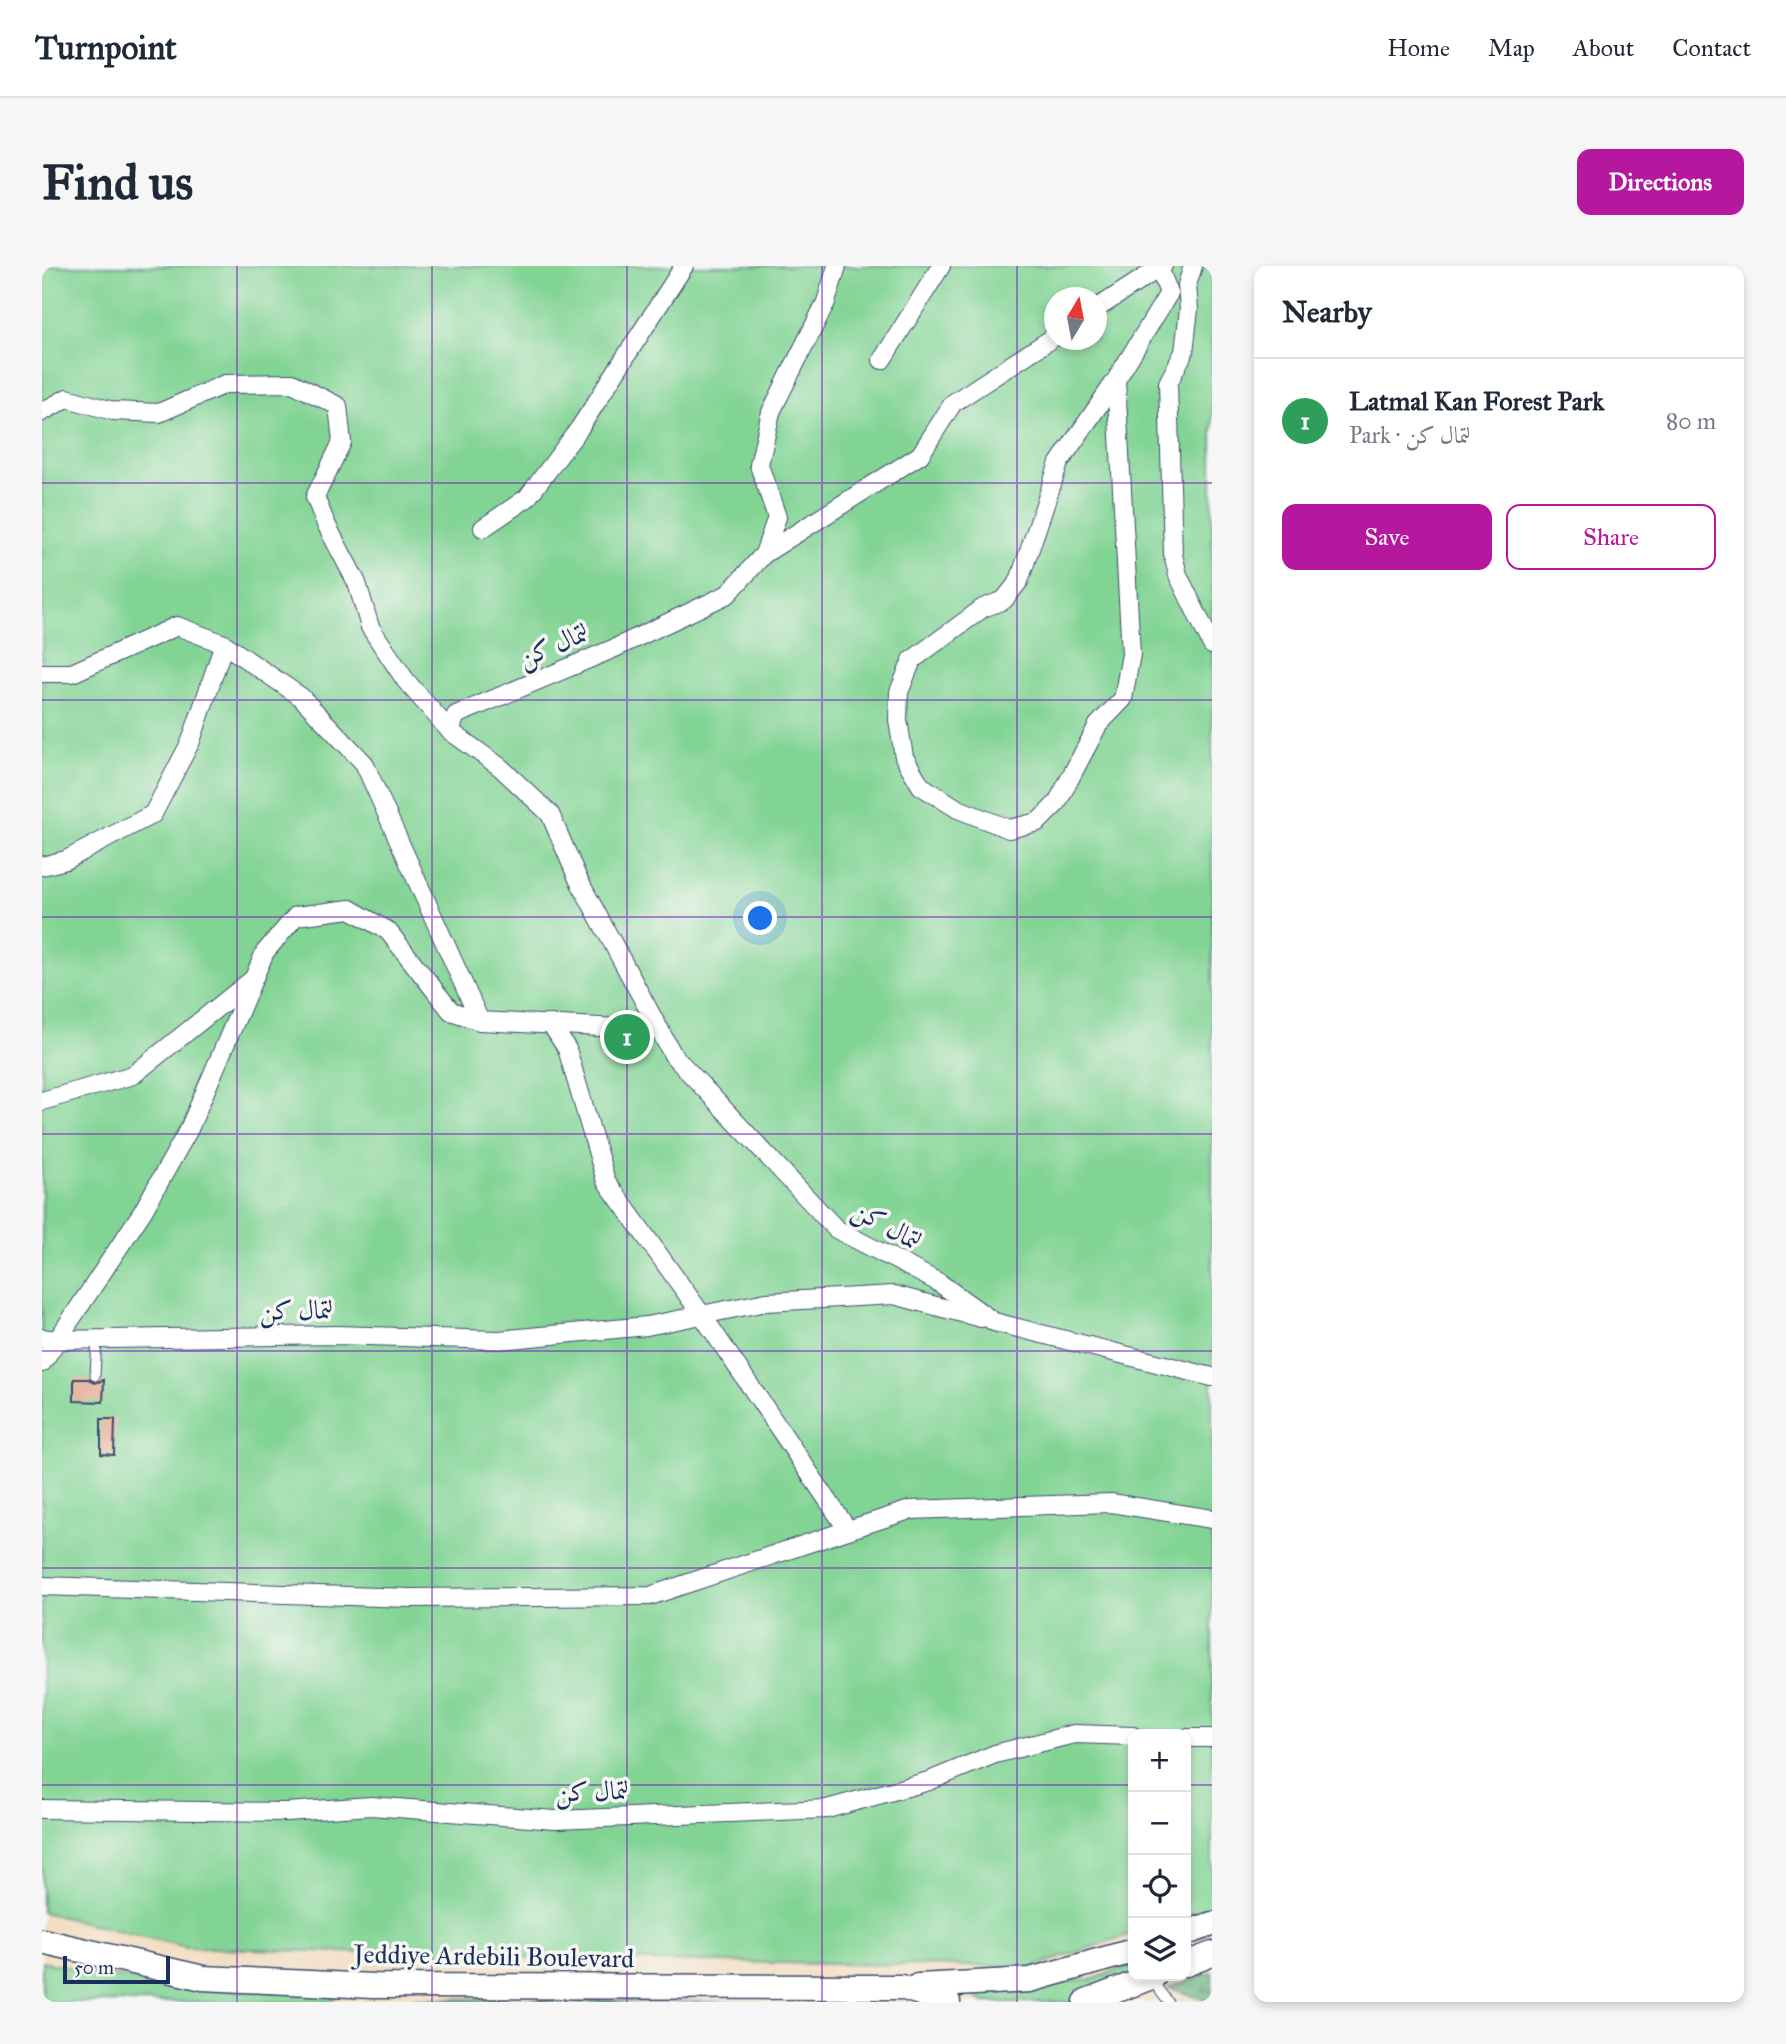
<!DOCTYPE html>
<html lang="en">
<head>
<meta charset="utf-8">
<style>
	body { margin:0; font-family:"IM FELL Great Primer",Amiri,serif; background:#f6f6f7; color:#1f2937 }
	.controls { position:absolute; right:21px; bottom:21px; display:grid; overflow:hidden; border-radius:14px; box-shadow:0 4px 10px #0003 }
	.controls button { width:63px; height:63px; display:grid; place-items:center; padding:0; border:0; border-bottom:2px solid #e0e1e3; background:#fff; color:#1f2937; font:35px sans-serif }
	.compass { position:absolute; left:1002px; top:21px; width:63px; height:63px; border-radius:50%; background:#fff; box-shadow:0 4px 10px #0003; rotate:10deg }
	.scale { position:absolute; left:21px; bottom:18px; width:107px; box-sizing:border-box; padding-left:7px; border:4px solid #1b2f5e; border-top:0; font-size:19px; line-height:24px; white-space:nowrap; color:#1b2f5e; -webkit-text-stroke:5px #f6f6f2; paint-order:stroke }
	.you { position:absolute; left:719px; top:653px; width:24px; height:24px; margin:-18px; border:5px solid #fff; border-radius:50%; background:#1a73e8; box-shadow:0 0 0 10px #1a73e833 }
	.badge { display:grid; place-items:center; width:46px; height:46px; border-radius:50%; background:#b5179e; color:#fff; font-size:23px; font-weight:700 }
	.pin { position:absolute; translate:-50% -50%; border:4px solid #fff; box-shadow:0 2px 7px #0006 }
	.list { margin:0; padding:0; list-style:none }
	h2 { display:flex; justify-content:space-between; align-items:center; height:91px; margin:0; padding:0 28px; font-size:30px }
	h2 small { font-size:23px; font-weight:400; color:#747a83 }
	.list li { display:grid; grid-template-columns:46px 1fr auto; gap:21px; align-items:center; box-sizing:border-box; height:126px; padding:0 28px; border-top:2px solid #e0e1e3 }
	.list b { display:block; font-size:26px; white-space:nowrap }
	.list p { margin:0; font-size:23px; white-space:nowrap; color:#747a83 }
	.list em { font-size:23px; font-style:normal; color:#747a83 }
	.actions { display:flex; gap:14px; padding:21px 28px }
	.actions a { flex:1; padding:16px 0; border:2px solid #b5179e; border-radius:14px; text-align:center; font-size:24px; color:#b5179e }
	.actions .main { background:#b5179e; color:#fff }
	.icon { flex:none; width:38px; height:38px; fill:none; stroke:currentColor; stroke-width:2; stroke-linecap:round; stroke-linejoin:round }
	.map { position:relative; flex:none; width:1170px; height:1736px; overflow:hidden; border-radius:14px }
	header { display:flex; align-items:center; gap:42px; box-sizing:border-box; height:98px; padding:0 35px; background:#fff; border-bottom:2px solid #e0e1e3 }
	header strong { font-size:33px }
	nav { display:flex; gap:38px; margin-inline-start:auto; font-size:24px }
	.intro { display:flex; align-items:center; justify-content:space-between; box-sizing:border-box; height:168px; padding:0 42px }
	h1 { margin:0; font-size:49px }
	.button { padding:18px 32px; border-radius:14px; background:#b5179e; color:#fff; font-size:24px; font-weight:700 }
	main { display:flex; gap:42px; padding:0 42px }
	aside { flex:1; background:#fff; border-radius:14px; box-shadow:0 4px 10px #0003 }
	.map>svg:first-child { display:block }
	.green { fill:#82d494; stroke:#4e8279; stroke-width:2; fill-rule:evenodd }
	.forest { fill:url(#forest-firs); stroke:#42726e; stroke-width:2 }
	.building { fill:#e5a28a }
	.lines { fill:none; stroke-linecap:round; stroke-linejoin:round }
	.lane-casing { stroke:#3b496d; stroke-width:11 }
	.street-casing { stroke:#3b496d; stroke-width:20 }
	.secondary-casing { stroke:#3b496d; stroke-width:27 }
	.lane { stroke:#fff; stroke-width:9 }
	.street { stroke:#fff; stroke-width:18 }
	.secondary { stroke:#fff; stroke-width:24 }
	.grid { fill:none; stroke:#7b2cbf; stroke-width:2; stroke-opacity:0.55 }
	.labels { text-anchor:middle; stroke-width:7; stroke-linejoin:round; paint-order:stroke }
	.street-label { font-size:26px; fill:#1b2f5e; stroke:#f6f6f2 }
</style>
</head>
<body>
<header>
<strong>Turnpoint</strong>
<nav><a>Home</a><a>Map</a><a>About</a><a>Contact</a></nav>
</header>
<div class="intro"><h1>Find us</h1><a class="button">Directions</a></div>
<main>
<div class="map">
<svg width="1170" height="1736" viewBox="0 0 1170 1736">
	<defs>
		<pattern id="forest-firs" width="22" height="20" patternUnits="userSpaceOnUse" patternTransform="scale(1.75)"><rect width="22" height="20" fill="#69b67e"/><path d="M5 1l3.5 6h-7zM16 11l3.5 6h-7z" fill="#56946a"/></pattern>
	</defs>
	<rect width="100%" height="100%" fill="#f6f6f2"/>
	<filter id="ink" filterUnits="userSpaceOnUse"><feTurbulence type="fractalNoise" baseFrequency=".0143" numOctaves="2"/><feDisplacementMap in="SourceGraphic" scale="14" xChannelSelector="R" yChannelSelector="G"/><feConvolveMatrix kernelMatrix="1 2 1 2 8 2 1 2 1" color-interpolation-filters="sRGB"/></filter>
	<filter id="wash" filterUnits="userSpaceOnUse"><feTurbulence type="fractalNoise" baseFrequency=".00686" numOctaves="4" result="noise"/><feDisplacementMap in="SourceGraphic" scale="28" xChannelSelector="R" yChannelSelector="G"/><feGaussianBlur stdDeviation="1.57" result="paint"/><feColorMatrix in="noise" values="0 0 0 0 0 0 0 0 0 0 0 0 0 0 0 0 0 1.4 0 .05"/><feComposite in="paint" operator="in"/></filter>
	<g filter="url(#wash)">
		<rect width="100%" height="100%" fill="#f2ddc0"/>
		<!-- green -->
		<g class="green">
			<path d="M0,0H1170V1640L1144,1649V1468H1091V1667L991,1701L549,1694L144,1681L0,1646ZM1012,32H1054V74H1012Z"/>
			<path d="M0,1696L89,1713L179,1724L299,1727L288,1736H0Z"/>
			<path d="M1091,1698V1709L1056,1722L1032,1736H942L925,1725L1052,1713Z"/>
		</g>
		<!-- forest -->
		<g class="forest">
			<path d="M1170,1706V1736L1127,1722Z"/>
			<path d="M376,1732L704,1736H358Z"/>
		</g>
		<g id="blocks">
			<!-- building -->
			<g class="building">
				<path d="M32,1113H47L53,1117L62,1114L61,1136L32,1135Z"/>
				<path d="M59,1153H73L72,1189L59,1188Z"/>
			</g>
		</g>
	</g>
	<g filter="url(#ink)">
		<use href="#blocks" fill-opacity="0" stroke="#3b496d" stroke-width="2"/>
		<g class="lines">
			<!-- lane casing -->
			<g class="lane-casing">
				<g id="lane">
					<path d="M53,1110L55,1074"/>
					<path d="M1109,1713L1126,1736"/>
				</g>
			</g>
			<!-- street casing -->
			<g class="street-casing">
				<g id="street">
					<path d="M795,0L784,36L729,146L717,199L735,251L722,288L686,328L573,382L414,449L408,465L458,501L508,548L536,613L631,789L794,963L896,1016L952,1056L1170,1111"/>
					<path d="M1151,0L1145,19L1147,43L1142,86L1126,117L1131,288L1136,309L1170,379"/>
					<path d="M1054,43L1117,2L1115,0"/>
					<path d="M840,94L899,0"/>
					<path d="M1074,114L1017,197L977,315L962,334L941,342L870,394L857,426L856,454L862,491L879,520L916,543L967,563L996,556L1015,537L1056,459L1081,433L1089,388L1074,114L1127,27L1117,2L1121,0"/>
					<path d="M0,146L25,132L71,145L117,147L183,118L250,117L296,140L300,176L273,231L284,258L315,317L328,361L364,415L408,465"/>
					<path d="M441,262L485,232L537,163L642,0"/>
					<path d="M722,288L878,189L911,137L1012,71"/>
					<path d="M0,407H30L135,360L182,378"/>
					<path d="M0,600L24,594L111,548L149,475L182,378L259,431L322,497L438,755L618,764"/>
					<path d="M0,835L91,809L211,713"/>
					<path d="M0,1072L15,1074L294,1069L457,1074L605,1060L724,1036L852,1029L939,1052"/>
					<path d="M0,1097L101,945L147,863L223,686L254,650L308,643L346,665L409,745L438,755"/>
					<path d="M806,1264L868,1244L1069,1237L1170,1253"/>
					<path d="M0,1320L369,1332L608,1330L806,1264L660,1049L564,915L525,783L509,758"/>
					<path d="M1144,1472H1170"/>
					<path d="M0,1543L245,1546L329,1540L513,1554L785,1543L887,1515L953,1488L1032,1468L1091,1470"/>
				</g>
			</g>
			<!-- secondary casing -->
			<g class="secondary-casing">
				<g id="secondary">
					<path d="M1144,1667L1170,1658"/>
					<path d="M0,1675L161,1712L331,1720L859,1721L906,1736"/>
					<path d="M1144,1698L1170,1688"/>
					<path d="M876,1720L988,1714L1091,1685"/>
					<path d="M1044,1736L1112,1710"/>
				</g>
			</g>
			<!-- lane -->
			<use href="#lane" class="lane"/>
			<!-- street -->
			<use href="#street" class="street"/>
			<!-- secondary -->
			<use href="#secondary" class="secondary"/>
		</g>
	</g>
	<!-- grid -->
	<path class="grid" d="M195,0V1736M390,0V1736M585,0V1736M780,0V1736M975,0V1736M0,217H1170M0,434H1170M0,651H1170M0,868H1170M0,1085H1170M0,1302H1170M0,1519H1091M1144,1519H1170"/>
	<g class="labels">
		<!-- street labels -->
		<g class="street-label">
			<text transform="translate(511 379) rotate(-23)" y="9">لتمال کن</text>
			<text transform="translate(845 959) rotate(29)" y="9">لتمال کن</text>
			<text transform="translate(254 1044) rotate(-1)" y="9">لتمال کن</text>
			<text transform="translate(550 1525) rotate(-2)" y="9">لتمال کن</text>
			<text transform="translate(452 1690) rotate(1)" y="9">Jeddiye Ardebili Boulevard</text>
		</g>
	</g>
</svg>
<div class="controls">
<button>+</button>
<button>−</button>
<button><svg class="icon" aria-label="locate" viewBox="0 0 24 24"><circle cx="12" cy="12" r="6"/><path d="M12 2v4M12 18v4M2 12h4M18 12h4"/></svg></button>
<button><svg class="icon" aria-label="layers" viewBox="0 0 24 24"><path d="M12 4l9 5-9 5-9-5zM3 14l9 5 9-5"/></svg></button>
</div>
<svg class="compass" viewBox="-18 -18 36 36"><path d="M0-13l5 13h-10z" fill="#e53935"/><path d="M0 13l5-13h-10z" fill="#747a83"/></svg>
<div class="scale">50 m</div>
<div class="you"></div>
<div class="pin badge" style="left:585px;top:771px;background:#2e9e5b">1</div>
</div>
<aside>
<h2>Nearby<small></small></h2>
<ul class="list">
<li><span class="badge" style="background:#2e9e5b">1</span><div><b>Latmal Kan Forest Park</b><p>Park · لتمال کن</p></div><em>80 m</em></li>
</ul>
<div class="actions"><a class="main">Save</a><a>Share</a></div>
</aside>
</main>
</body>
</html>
